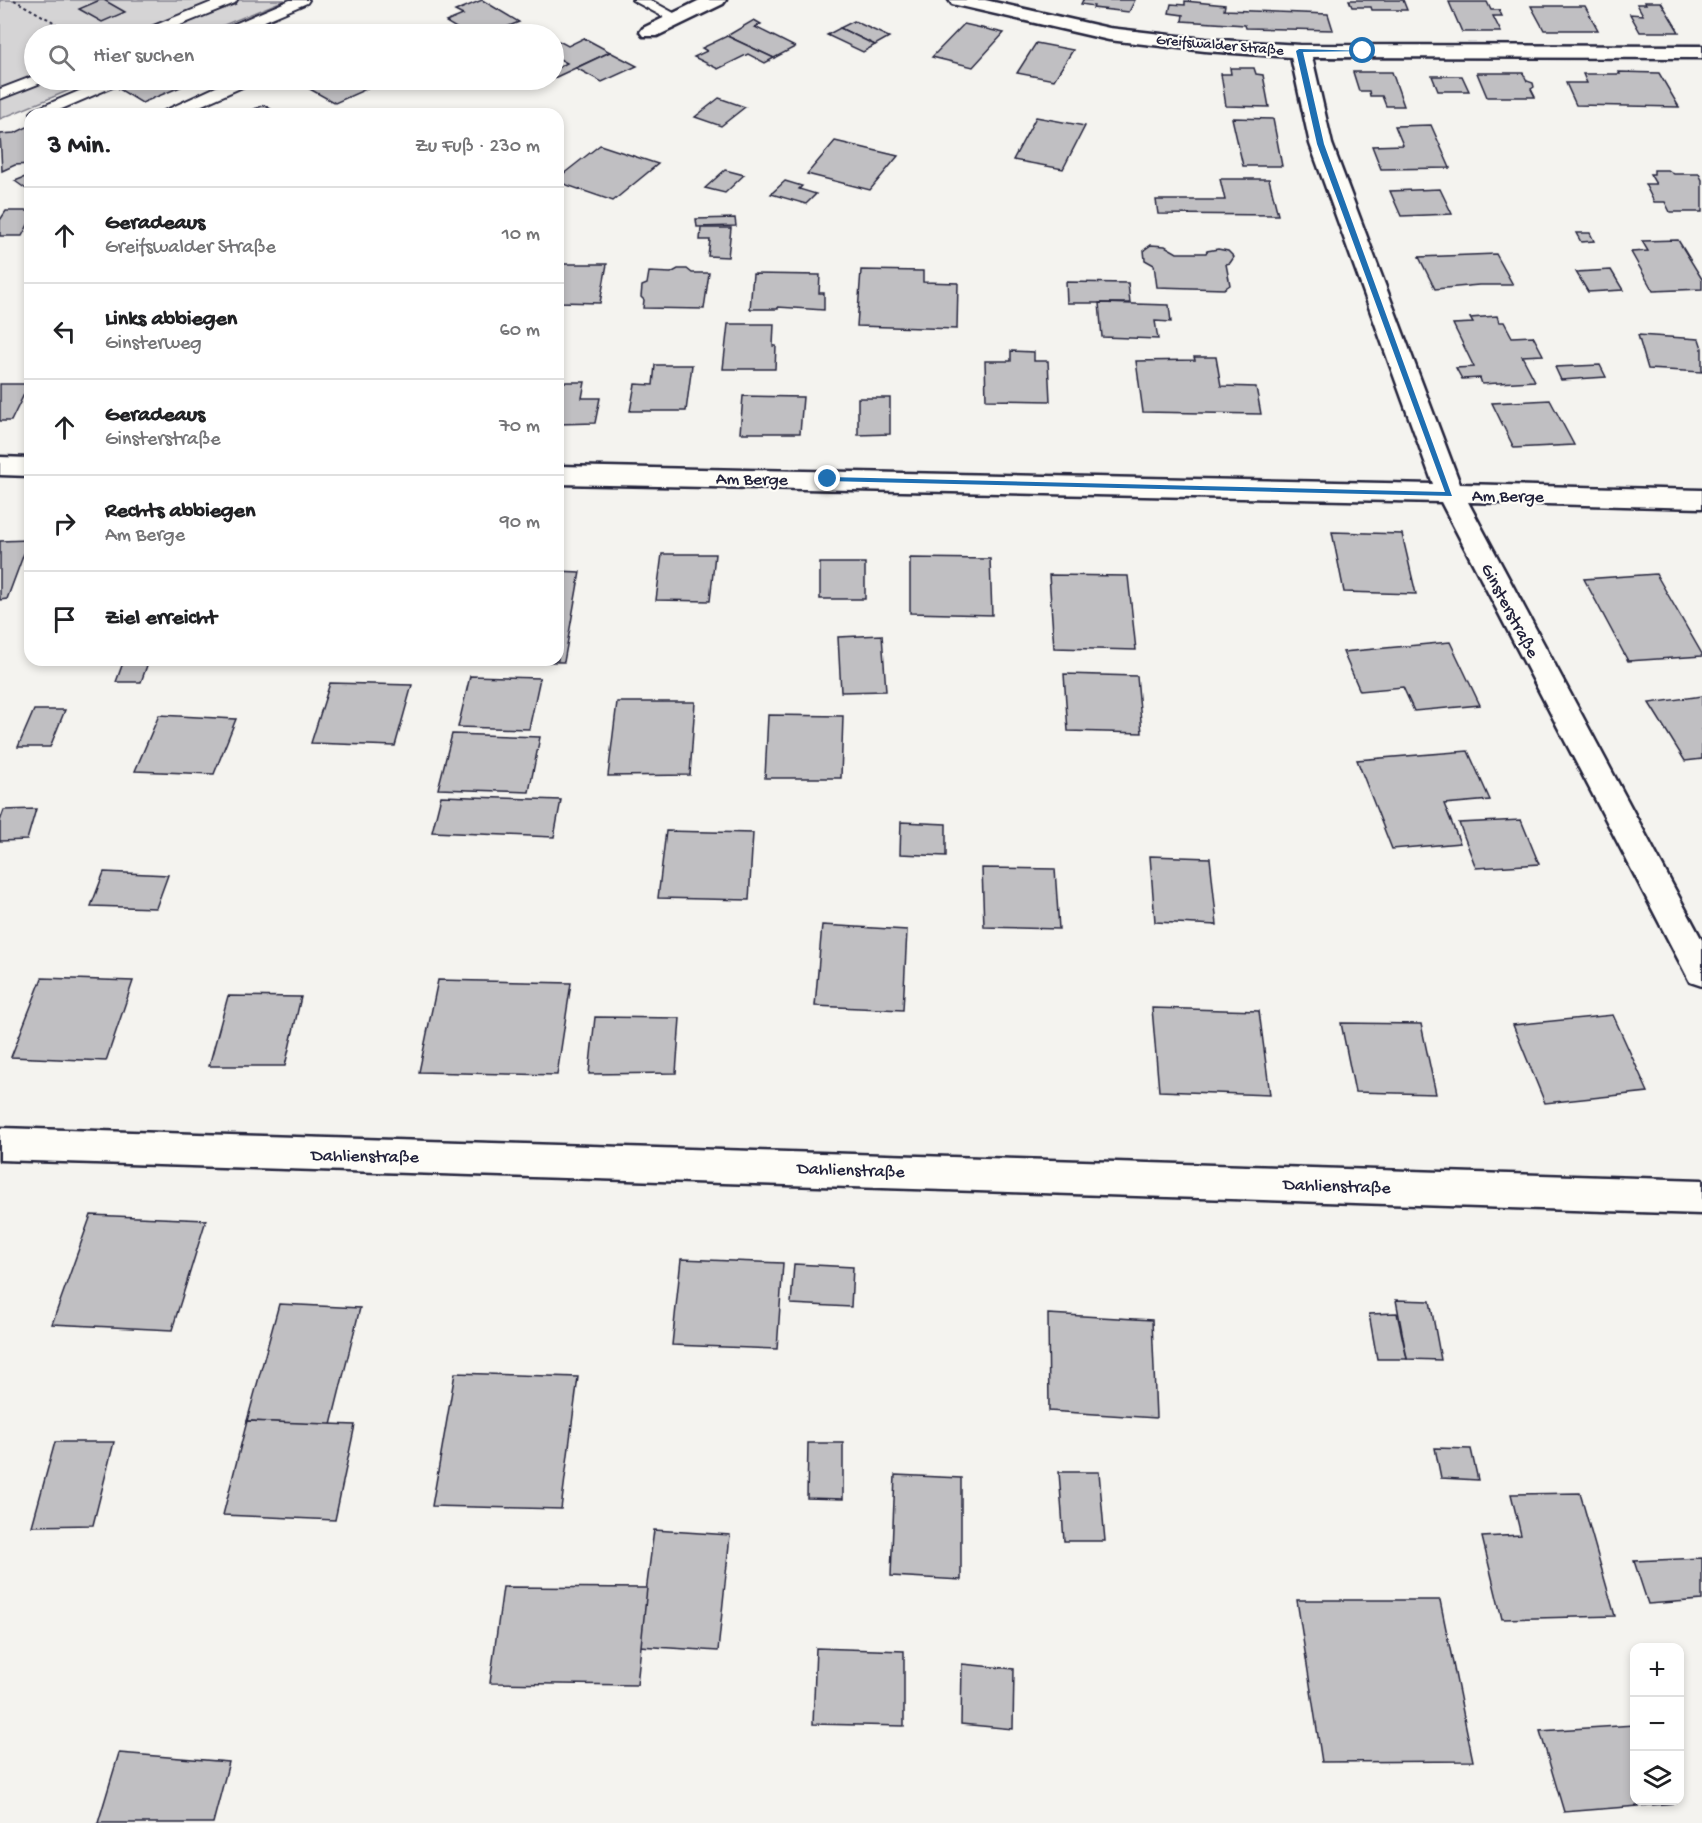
<!DOCTYPE html>
<html lang="de">
<head>
<meta charset="utf-8">
<style>
	body { margin:0; font-family:"Gochi Hand",sans-serif; background:#f2f2f2; color:#202124 }
	.controls { position:absolute; right:18px; bottom:18px; display:grid; overflow:hidden; border-radius:12px; box-shadow:0 3px 9px #0003 }
	.controls button { width:54px; height:54px; display:grid; place-items:center; padding:0; border:0; border-bottom:2px solid #e0e0e0; background:#fff; color:#202124; font:30px sans-serif }
	.stop { position:absolute; width:18px; height:18px; margin:-14px; border:4px solid #1f6fb2; border-radius:50%; background:#fff }
	.stop.end { background:#1f6fb2; border-color:#fff; box-shadow:0 2px 6px #0008 }
	.list { margin:0; padding:0; list-style:none }
	h2 { display:flex; justify-content:space-between; align-items:center; height:78px; margin:0; padding:0 24px; font-size:26px }
	h2 small { font-size:20px; font-weight:400; color:#757577 }
	.list li { display:grid; grid-template-columns:39px 1fr auto; gap:18px; align-items:center; box-sizing:border-box; height:96px; padding:0 24px; border-top:2px solid #e0e0e0 }
	.list b { display:block; font-size:22px; white-space:nowrap }
	.list p { margin:0; font-size:20px; white-space:nowrap; color:#757577 }
	.list em { font-size:20px; font-style:normal; color:#757577 }
	.icon { flex:none; width:33px; height:33px; fill:none; stroke:currentColor; stroke-width:2; stroke-linecap:round; stroke-linejoin:round }
	.map { position:relative; flex:none; width:1702px; height:1823px; overflow:hidden }
	.search { position:absolute; background:#fff; box-shadow:0 3px 9px #0003; left:24px; top:24px; width:540px; height:66px; display:flex; align-items:center; gap:15px; box-sizing:border-box; padding:0 21px; border-radius:33px; color:#757577; font-size:22px }
	.panel { position:absolute; background:#fff; box-shadow:0 3px 9px #0003; left:24px; top:108px; width:540px; height:558px; border-radius:18px }
	.map>svg:first-child { display:block }
	.green { fill:#d5d4d5; stroke:#7c7b88; stroke-width:1.5 }
	.building { fill:#c0bfc2; stroke:#22223b; stroke-width:1.5 }
	.lines { fill:none; stroke-linecap:round; stroke-linejoin:round }
	.lane-casing { stroke:#22223b; stroke-width:4 }
	.street-casing { stroke:#22223b; stroke-width:5 }
	.path { stroke:#22223b; stroke-width:2; stroke-dasharray:3 3; stroke-linecap:butt }
	.lane { fill:#fdfcf7; fill-rule:evenodd }
	.street { fill:#fdfcf7; fill-rule:evenodd }
	.route { fill:#1f6fb2 }
	.labels { text-anchor:middle; stroke-width:4.5; stroke-linejoin:round; paint-order:stroke }
	.far-street-label { font-size:15px; fill:#22223b; stroke:#fdfcf7 }
	.street-label { font-size:18px; fill:#22223b; stroke:#fdfcf7 }
</style>
</head>
<body>
<div class="map">
<svg width="1702" height="1823" viewBox="0 0 1702 1823">
	<rect width="100%" height="100%" fill="#f4f3ef"/>
	<filter id="ink" filterUnits="userSpaceOnUse"><feTurbulence type="fractalNoise" baseFrequency=".0167" numOctaves="2"/><feDisplacementMap in="SourceGraphic" scale="12" xChannelSelector="R" yChannelSelector="G"/><feConvolveMatrix kernelMatrix="1 2 1 2 8 2 1 2 1" color-interpolation-filters="sRGB"/></filter>
	<g filter="url(#ink)">
		<!-- green -->
		<path class="green" d="M0,0H285L202,34H34V80H94L0,119Z"/>
		<!-- building -->
		<g class="building">
			<path d="M100,0H104L125,12L102,22L79,9Z"/>
			<path d="M482,0L519,22L489,34H466L446,22L463,15L455,11Z"/>
			<path d="M1083,0H1135L1129,12L1093,8L1094,6L1081,4Z"/>
			<path d="M1349,0H1403L1407,10H1372L1371,7H1352Z"/>
			<path d="M1185,1L1225,5L1224,10L1328,14L1333,30L1246,28L1245,25L1182,21L1183,15L1169,13L1171,4L1185,5Z"/>
			<path d="M1449,2H1487L1491,10H1499L1502,16H1493L1501,32H1462Z"/>
			<path d="M1645,2H1661L1679,32H1640L1630,14L1643,15L1637,4H1646Z"/>
			<path d="M1531,6H1585L1598,30H1544Z"/>
			<path d="M754,20L761,24L755,27L795,47L774,58L727,36Z"/>
			<path d="M854,21L889,37L875,45L840,28Z"/>
			<path d="M285,24L289,27L288,31L295,34H254L277,25Z"/>
			<path d="M964,24L1004,33L973,67L932,57Z"/>
			<path d="M840,28L875,45L863,52L827,35Z"/>
			<path d="M727,36L774,58L765,63L748,54L718,69L694,57L707,51L702,48Z"/>
			<path d="M584,38L610,52L554,78V70L567,63L554,56V44L559,41L568,46Z"/>
			<path d="M1036,43L1073,50L1054,80L1017,73Z"/>
			<path d="M610,52L637,66L602,82L576,68Z"/>
			<path d="M1230,68H1254L1256,74L1263,75L1269,107L1226,106L1221,74H1231Z"/>
			<path d="M1353,72H1392L1404,106H1386L1382,96H1370L1369,91H1359Z"/>
			<path d="M1619,72L1659,73L1679,107L1576,105L1566,83H1587L1583,74H1620Z"/>
			<path d="M1477,73H1523L1527,81L1533,83L1534,87L1531,89L1535,97H1487Z"/>
			<path d="M1432,76H1462L1469,91H1438Z"/>
			<path d="M141,80H177L185,85L142,103L119,89Z"/>
			<path d="M327,80H359L371,87L335,103L308,88Z"/>
			<path d="M719,98L745,107L721,126L695,117Z"/>
			<path d="M264,105L279,114H243Z"/>
			<path d="M1036,117L1085,126L1063,169L1013,160Z"/>
			<path d="M1232,118L1273,119L1282,166H1243Z"/>
			<path d="M1431,125L1450,168L1381,169L1372,146L1403,145L1395,126Z"/>
			<path d="M27,127L30,129V164L15,165L2,171L0,134L15,133Z"/>
			<path d="M835,141L898,156L870,190L807,174Z"/>
			<path d="M600,145L658,164L613,201L558,182V178Z"/>
			<path d="M725,170L744,175L725,193L705,188Z"/>
			<path d="M1654,170H1668L1674,174H1699L1702,180V212H1670L1665,202H1654L1645,184H1656L1650,174H1654Z"/>
			<path d="M30,175V187L26,189L15,181Z"/>
			<path d="M1220,179H1269L1278,215L1158,214L1156,200H1225Z"/>
			<path d="M785,181L802,186L799,189L816,194L806,204L771,194Z"/>
			<path d="M1440,189L1452,214L1401,216L1390,191Z"/>
			<path d="M6,211H30V221L22,236H0V220Z"/>
			<path d="M735,218L736,226L697,227L696,219Z"/>
			<path d="M701,228H731L728,257L708,256L710,240H700Z"/>
			<path d="M1576,233H1590L1594,241L1581,242Z"/>
			<path d="M1678,240L1702,279V289L1653,291L1631,252L1648,251L1642,241Z"/>
			<path d="M1151,245L1165,246L1177,253H1206L1207,251L1218,249L1228,251L1234,257L1230,263L1226,264L1230,285L1224,289L1157,287L1154,265L1145,260L1144,250Z"/>
			<path d="M1496,254L1513,285H1479L1435,289L1419,257Z"/>
			<path d="M558,264H607L600,303L558,302Z"/>
			<path d="M678,269H687L692,273H709L704,309L643,308L644,300L641,297L642,286L647,284L649,272L671,273Z"/>
			<path d="M861,270L923,271V282L958,283L957,329L857,326Z"/>
			<path d="M1611,270L1623,290L1588,292L1576,272Z"/>
			<path d="M753,274L820,275L819,293H824V310L778,307V309H750Z"/>
			<path d="M1066,282L1128,283L1130,303H1067Z"/>
			<path d="M1099,303L1169,305L1171,322L1155,321L1158,339L1102,337Z"/>
			<path d="M1497,316L1499,322H1504L1512,337L1533,336L1543,355L1522,356L1535,381L1482,384L1480,378L1462,379L1456,368L1474,367L1453,324L1473,323L1470,318Z"/>
			<path d="M728,324H774L773,346H776L775,369H723Z"/>
			<path d="M1638,335L1699,339L1702,348V372L1648,369Z"/>
			<path d="M1011,351L1034,352V361H1048L1050,401L986,400L985,361H1011Z"/>
			<path d="M1194,357H1216L1221,386L1256,387L1261,414L1143,412L1136,361L1195,360Z"/>
			<path d="M655,365H692L686,411H630L635,384L653,385Z"/>
			<path d="M1600,365L1606,377L1561,380L1555,367Z"/>
			<path d="M558,382H585L582,398H600L595,423L558,424Z"/>
			<path d="M0,384H29L11,421H0Z"/>
			<path d="M743,396L803,397L800,433H740Z"/>
			<path d="M858,398H890V434L858,435Z"/>
			<path d="M1550,400L1574,445L1514,448L1492,403Z"/>
			<path d="M1332,532L1402,534L1416,594L1344,592Z"/>
			<path d="M29,540L7,599L0,600V541Z"/>
			<path d="M662,554H715L710,601L656,600Z"/>
			<path d="M910,558L990,559L992,615L910,613Z"/>
			<rect x="820" y="563" width="45" height="36"/>
			<path d="M558,571L580,572L564,662L487,661L558,660Z"/>
			<path d="M1656,574L1702,654V656L1628,661L1584,579Z"/>
			<path d="M1049,575L1128,576L1136,650L1054,648Z"/>
			<path d="M882,635L886,691L841,692L838,637Z"/>
			<path d="M1450,642L1480,705L1414,711L1403,687L1360,691L1343,652Z"/>
			<path d="M124,660H149L141,682H116Z"/>
			<path d="M1064,674L1137,676L1142,733L1068,731Z"/>
			<path d="M470,676L540,678L529,729L458,727Z"/>
			<path d="M330,683L412,685L395,746L311,743Z"/>
			<path d="M1702,696V759L1685,761L1649,703Z"/>
			<path d="M617,702H695L690,775L608,776Z"/>
			<path d="M34,710H65L50,747H18Z"/>
			<path d="M159,715L236,719L214,774L135,771Z"/>
			<path d="M768,715L843,716L841,778H765Z"/>
			<path d="M452,734L540,737L529,792L438,789Z"/>
			<path d="M1468,751L1490,800L1444,804L1460,843L1392,849L1357,760Z"/>
			<path d="M441,796L561,800L554,837L432,832Z"/>
			<path d="M36,809L27,840L0,841V821L4,810Z"/>
			<path d="M1521,820L1539,864L1476,868L1459,823Z"/>
			<path d="M901,822L946,824V856L900,854Z"/>
			<path d="M666,831L753,833L749,900L658,898Z"/>
			<path d="M1150,856L1210,858L1217,925L1155,922Z"/>
			<path d="M982,868L1055,869L1059,929L984,927Z"/>
			<path d="M104,872L168,875L156,908L91,906Z"/>
			<path d="M822,925L907,930L903,1010L815,1006Z"/>
			<path d="M42,978L133,981L106,1061L11,1057Z"/>
			<path d="M438,980L571,983L557,1075L419,1072Z"/>
			<path d="M228,996L301,997L285,1066H209Z"/>
			<path d="M1152,1008L1259,1011L1270,1095L1159,1091Z"/>
			<path d="M1613,1015L1648,1092L1545,1103L1513,1025Z"/>
			<path d="M595,1017L680,1018L676,1073L589,1074Z"/>
			<path d="M1341,1023L1421,1024L1436,1094L1355,1092Z"/>
			<path d="M91,1215L206,1220L172,1330L52,1324Z"/>
			<path d="M681,1259L783,1263L777,1349L672,1345Z"/>
			<path d="M794,1264L853,1267L851,1307L791,1304Z"/>
			<path d="M1396,1300L1430,1301L1441,1360L1407,1359Z"/>
			<path d="M279,1304L360,1308L331,1425L247,1421Z"/>
			<path d="M1397,1313L1407,1359H1377L1369,1314Z"/>
			<path d="M1048,1314L1152,1320L1156,1418L1049,1411Z"/>
			<path d="M455,1373L578,1377L561,1509L432,1506Z"/>
			<path d="M247,1421L355,1425L335,1520L223,1515Z"/>
			<path d="M55,1442H114L93,1525L32,1526Z"/>
			<path d="M808,1443H843V1499L807,1498Z"/>
			<path d="M1435,1448L1471,1449L1478,1480L1441,1478Z"/>
			<path d="M1059,1472H1099L1105,1541H1064Z"/>
			<path d="M895,1475L961,1478V1580L891,1576Z"/>
			<path d="M1580,1493L1615,1616L1502,1619L1482,1537L1521,1535L1511,1494Z"/>
			<path d="M654,1530L730,1535L718,1651L639,1646Z"/>
			<path d="M1702,1558V1600L1648,1604L1634,1561Z"/>
			<path d="M503,1587L647,1588L637,1685L490,1683Z"/>
			<path d="M1297,1600H1440L1473,1761L1322,1762Z"/>
			<path d="M816,1648L904,1651V1726L813,1724Z"/>
			<path d="M962,1664L1014,1669L1013,1729L961,1724Z"/>
			<path d="M1634,1725V1800H1675L1676,1803L1564,1812L1540,1731Z"/>
			<path d="M119,1753L229,1762L213,1823H98Z"/>
		</g>
		<g class="lines">
			<!-- lane casing -->
			<g class="lane-casing">
				<g id="lane">
					<path d="M217,0H237L235,3L158,34H139L141,31Z"/>
					<path d="M290,0H309L307,3L234,34H216L218,31Z"/>
					<path d="M632,0H650L685,19L683,22H673Z"/>
					<path d="M34,76V80H43L41,83L0,99V89Z"/>
					<path d="M105,80H125L122,83L50,114L31,113L34,110Z"/>
					<path d="M231,80H248L250,82L247,85L182,114H161L164,111Z"/>
				</g>
			</g>
			<!-- street casing -->
			<g class="street-casing">
				<g id="street">
					<path d="M700,0H726L723,4L657,36H643L640,32L643,28Z"/>
					<path d="M949,0H985L1109,28L1205,39L1300,45L1702,46V58L1312,57L1332,144L1460,484L1702,490V508L1468,502L1702,940V986L1690,982L1441,502L558,484V466L1433,484L1310,144L1291,57L1205,51L1109,40L952,4Z"/>
					<path d="M0,457L30,458V476L0,475Z"/>
					<path d="M0,1128L1702,1180V1214L0,1160Z"/>
				</g>
			</g>
			<!-- path -->
			<path class="path" d="M14,0L75,34"/>
			<!-- lane -->
			<use href="#lane" class="lane"/>
			<!-- street -->
			<use href="#street" class="street"/>
		</g>
	</g>
	<!-- route -->
	<path class="route" d="M1299,49L1366,51L1303,52L1324,144L1452,496L826,481L824,479L828,477L1445,492L1317,144L1296,51Z"/>
	<g class="labels">
		<!-- far-street labels -->
		<g class="far-street-label">
			<text transform="translate(1220 44) rotate(5)" y="5">Greifswalder Straße</text>
		</g>
		<!-- street labels -->
		<g class="street-label">
			<text transform="translate(752 478) rotate(1)" y="6">Am Berge</text>
			<text transform="translate(1508 495) rotate(1)" y="6">Am Berge</text>
			<text transform="translate(1511 610) rotate(62)" y="6">Ginsterstraße</text>
			<text transform="translate(365 1155) rotate(1)" y="6">Dahlienstraße</text>
			<text transform="translate(851 1169) rotate(2)" y="6">Dahlienstraße</text>
			<text transform="translate(1337 1185) rotate(2)" y="6">Dahlienstraße</text>
		</g>
	</g>
</svg>
<div class="controls">
<button>+</button>
<button>−</button>
<button><svg class="icon" aria-label="layers" viewBox="0 0 24 24"><path d="M12 4l9 5-9 5-9-5zM3 14l9 5 9-5"/></svg></button>
</div>
<div class="stop" style="left:1363px;top:51px"></div>
<div class="stop end" style="left:828px;top:479px"></div>
<div class="search"><svg class="icon" aria-label="search" viewBox="0 0 24 24"><circle cx="10" cy="10" r="6"/><path d="M15 15l6 6"/></svg>Hier suchen</div>
<section class="panel">
<h2>3 Min.<small>Zu Fuß · 230 m</small></h2>
<ul class="list">
<li><svg class="icon" aria-label="ahead" viewBox="0 0 24 24"><path d="M12 20V5M6 11l6-6 6 6"/></svg><div><b>Geradeaus</b><p>Greifswalder Straße</p></div><em>10 m</em></li>
<li><svg class="icon" aria-label="left" viewBox="0 0 24 24"><path d="M17 20v-9H6M10 6l-5 5 5 5"/></svg><div><b>Links abbiegen</b><p>Ginsterweg</p></div><em>60 m</em></li>
<li><svg class="icon" aria-label="ahead" viewBox="0 0 24 24"><path d="M12 20V5M6 11l6-6 6 6"/></svg><div><b>Geradeaus</b><p>Ginsterstraße</p></div><em>70 m</em></li>
<li><svg class="icon" aria-label="right" viewBox="0 0 24 24"><path d="M7 20v-9h11M14 6l5 5-5 5"/></svg><div><b>Rechts abbiegen</b><p>Am Berge</p></div><em>90 m</em></li>
<li><svg class="icon" aria-label="arrive" viewBox="0 0 24 24"><path d="M6 21V4h12l-3 4 3 4H6"/></svg><div><b>Ziel erreicht</b></div></li>
</ul>
</section>
</div>
</body>
</html>
